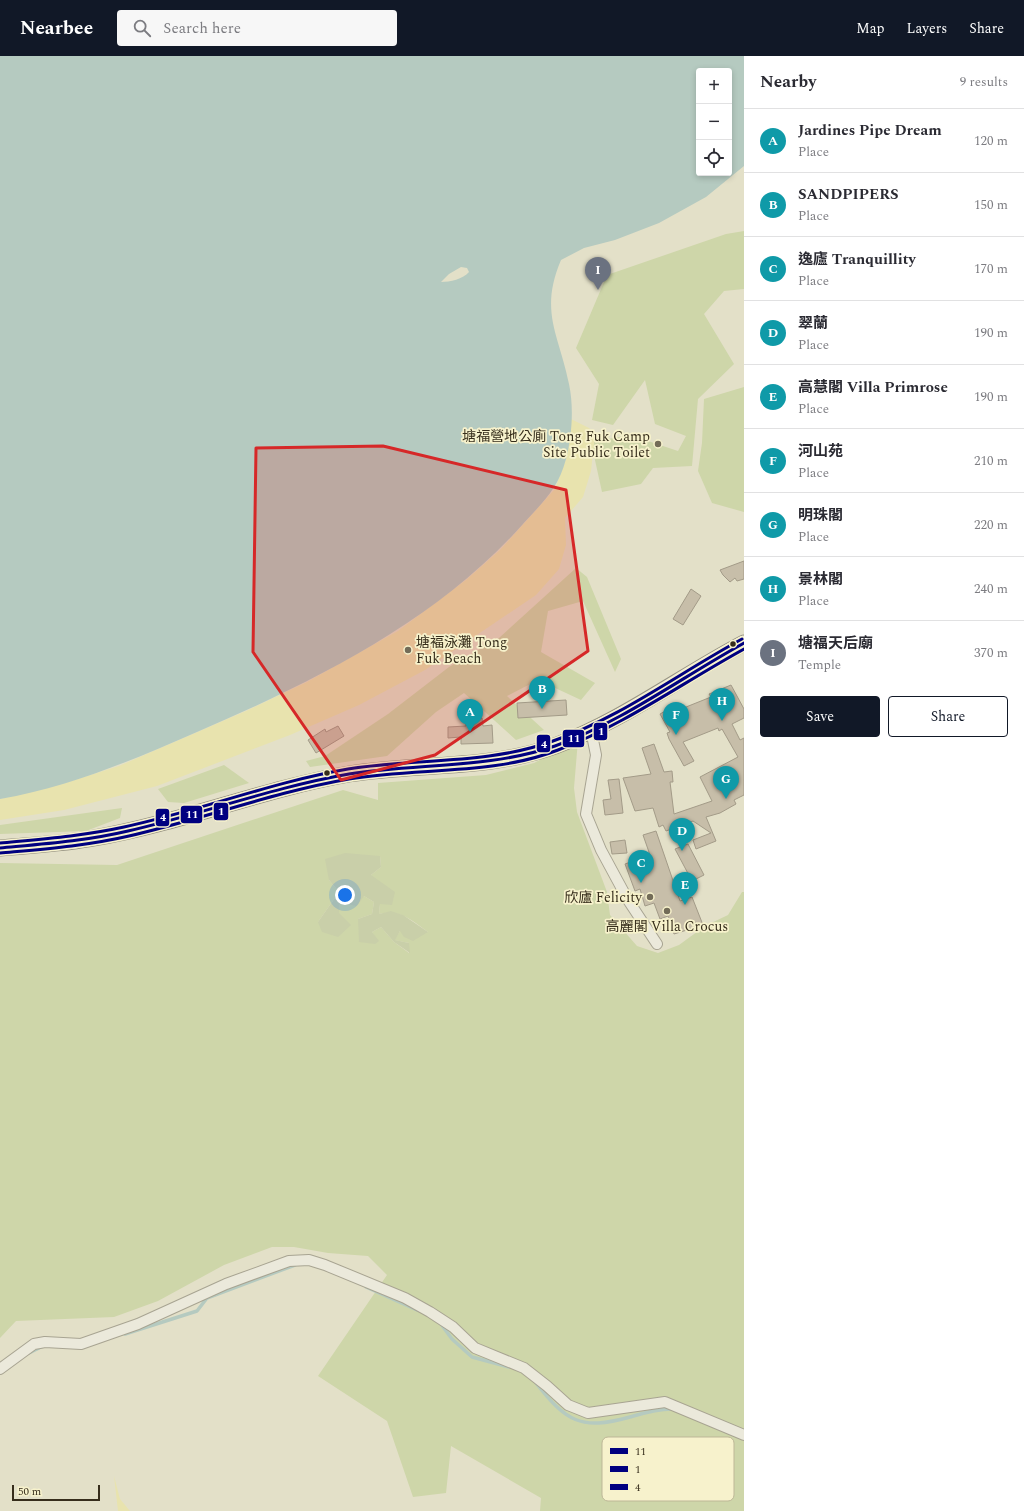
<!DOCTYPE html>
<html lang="en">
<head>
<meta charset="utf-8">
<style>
	body { margin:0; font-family:Spectral,"Noto Sans TC",serif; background:#f7f7f7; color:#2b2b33 }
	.controls { position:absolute; right:12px; top:12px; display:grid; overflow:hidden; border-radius:4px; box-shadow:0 2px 6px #0003 }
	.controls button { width:36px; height:36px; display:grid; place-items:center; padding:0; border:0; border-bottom:1px solid #e1e1e2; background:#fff; color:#2b2b33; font:20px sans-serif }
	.scale { position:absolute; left:12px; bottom:10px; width:88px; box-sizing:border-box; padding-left:4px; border:2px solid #362d1b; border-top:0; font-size:11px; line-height:14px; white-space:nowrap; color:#362d1b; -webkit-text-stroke:3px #f7f2cc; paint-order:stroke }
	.you { position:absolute; left:345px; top:839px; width:14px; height:14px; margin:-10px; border:3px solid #fff; border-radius:50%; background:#1a73e8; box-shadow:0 0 0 6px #1a73e833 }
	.badge { display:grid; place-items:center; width:26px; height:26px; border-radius:50%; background:#111827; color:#fff; font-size:13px; font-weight:700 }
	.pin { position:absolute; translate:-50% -33px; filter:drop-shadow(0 1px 2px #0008) }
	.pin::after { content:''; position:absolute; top:21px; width:14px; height:12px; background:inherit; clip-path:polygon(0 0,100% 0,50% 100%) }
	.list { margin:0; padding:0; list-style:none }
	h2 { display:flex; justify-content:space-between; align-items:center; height:52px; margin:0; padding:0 16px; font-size:17px }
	h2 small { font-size:13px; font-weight:400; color:#7c7c81 }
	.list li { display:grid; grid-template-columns:26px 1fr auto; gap:12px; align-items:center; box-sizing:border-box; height:64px; padding:0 16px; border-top:1px solid #e1e1e2 }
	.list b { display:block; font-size:15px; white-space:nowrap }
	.list p { margin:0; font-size:13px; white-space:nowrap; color:#7c7c81 }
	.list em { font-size:13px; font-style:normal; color:#7c7c81 }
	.actions { display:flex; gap:8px; padding:12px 16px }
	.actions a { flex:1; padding:9px 0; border:1px solid #111827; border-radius:4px; text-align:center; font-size:14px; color:#111827 }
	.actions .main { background:#111827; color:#fff }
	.icon { flex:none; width:22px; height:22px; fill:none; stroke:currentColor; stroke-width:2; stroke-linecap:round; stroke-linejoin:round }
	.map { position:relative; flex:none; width:744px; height:1455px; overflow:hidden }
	header { display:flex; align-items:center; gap:24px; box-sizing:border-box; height:56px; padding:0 20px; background:#111827; color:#fff }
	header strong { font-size:19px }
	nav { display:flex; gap:22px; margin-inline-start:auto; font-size:14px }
	.search { width:280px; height:36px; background:#f7f7f7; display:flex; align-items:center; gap:10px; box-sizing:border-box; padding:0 14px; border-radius:4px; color:#7c7c81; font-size:15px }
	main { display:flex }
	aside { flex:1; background:#fff }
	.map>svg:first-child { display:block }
	.green { fill:#ced6a9; fill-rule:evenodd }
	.sand { fill:#e8e3ae }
	.cemetery { fill:#c9cfa9 }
	.water { fill:#b5cac0; fill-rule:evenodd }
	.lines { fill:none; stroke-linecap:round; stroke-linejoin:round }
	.stream { stroke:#b5cac0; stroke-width:3.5 }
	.building { fill:#c7bea9; stroke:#a39b88 }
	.street-casing { stroke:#a8a492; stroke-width:12 }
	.secondary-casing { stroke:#979382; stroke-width:17 }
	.street { stroke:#ebe9db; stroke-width:10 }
	.secondary { stroke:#ebe9db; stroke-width:15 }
	.bus-1-casing { stroke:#f7f2cc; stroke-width:6 }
	.bus-2-casing { stroke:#f7f2cc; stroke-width:6 }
	.bus-3-casing { stroke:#f7f2cc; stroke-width:6 }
	.bus-1 { stroke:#000080; stroke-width:3 }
	.bus-2 { stroke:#000080; stroke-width:3 }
	.bus-3 { stroke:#000080; stroke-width:3 }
	.marked { fill:#d62828; fill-opacity:0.2; stroke:#d62828; stroke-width:3; stroke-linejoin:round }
	.poi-dot { fill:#736c58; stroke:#f7f2cc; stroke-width:1.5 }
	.bus-dot { fill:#362d1b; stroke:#f7f2cc; stroke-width:1.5 }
	.labels { text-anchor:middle; stroke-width:3.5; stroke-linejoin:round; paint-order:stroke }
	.poi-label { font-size:14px; fill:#362d1b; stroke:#f7f2cc; text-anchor:end }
	.key { fill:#f7f2cc; stroke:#bdb797; stroke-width:1 }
	.key-label { font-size:11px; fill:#362d1b }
	.line-badge { stroke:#f7f2cc; stroke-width:1.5 }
	.badge-label { font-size:11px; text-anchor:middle; font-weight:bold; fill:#fff }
</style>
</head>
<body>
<header>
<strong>Nearbee</strong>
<div class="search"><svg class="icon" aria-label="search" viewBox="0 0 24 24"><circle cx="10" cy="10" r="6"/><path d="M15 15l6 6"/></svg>Search here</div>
<nav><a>Map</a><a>Layers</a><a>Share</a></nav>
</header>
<main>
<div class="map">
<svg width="744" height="1455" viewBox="0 0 744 1455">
	<rect width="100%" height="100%" fill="#e3e0c8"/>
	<!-- green -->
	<g class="green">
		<path d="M744,175V233L724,235L704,258L734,308L698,343L692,410L653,412L641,428L602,436L591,386L630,379L678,395L686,380L655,368L645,324L613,369L592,364L599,328L576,292L607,219L726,178Z"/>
		<path d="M744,331V456L712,447L698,415L702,387L704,343Z"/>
		<path d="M576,512L587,521L621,603L615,616L583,545L548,555L541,596L595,627L581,644L538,624L507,640L544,674L516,684L464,637L436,656L387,700L310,711L306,705L325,700L388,658L449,611L499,582Z"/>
		<path d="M578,684L574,732L577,756L607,836L610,859L637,890L658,897L679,889L705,870L728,859L742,836H744V1455H540L541,1442L451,1390L446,1437L413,1441L387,1365L318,1320L387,1219L368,1200L328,1197L294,1191H272L224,1209L158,1245L114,1261L16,1265L0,1282V807L117,809L343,734L378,744V727L486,719L534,707ZM380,800L381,811L371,819L380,848L379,858C401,853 411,864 428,876L400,875L394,884L409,887V897L394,886L381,871L372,876L378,886L358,863L372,858L374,846L364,840L340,847L338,857L318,866L339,836L329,824Z"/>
		<path d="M224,709L249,727L184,747L168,746L158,733Z"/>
		<path d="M122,752L120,762L86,775L0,778V769Z"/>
	</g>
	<!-- sand -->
	<g class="sand">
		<path d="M571,363L589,372L595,379L591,415L583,441L565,462L566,489L559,513L536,539L425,614L359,649L290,679L157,730L64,754L0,764V743L62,728L119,710L246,655L307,626L398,575L466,524L500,494L555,433L566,403Z"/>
		<path d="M114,1420L120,1443L130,1455H118Z"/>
	</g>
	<!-- cemetery -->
	<path class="cemetery" d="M345,797L380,800L381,811L371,819L395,836L392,849L380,848L379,858L391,855L403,859L428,876L413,885L404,881L400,875L395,884L409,887L410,897L394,886L381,871L372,876L379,885L375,888L359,886L358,863L372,858L374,846L364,840L357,850L340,847L339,857L351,869L338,881L322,876L318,866L339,836L329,824L325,803Z"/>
	<!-- water -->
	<path class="water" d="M0,0H744V110L706,141L659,167L615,184L584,192L561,204C539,256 559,278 569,328C574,351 572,380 566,403C558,433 543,446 523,468C436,566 315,625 197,676C133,704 69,731 0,743ZM699,15H729V117H699ZM461,211L467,212L469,216C463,223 450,226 441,226L449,218Z"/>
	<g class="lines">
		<!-- stream -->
		<g class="stream">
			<path d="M366,1231L417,1254"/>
			<path d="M441,1268L452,1283L472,1301L509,1311"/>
			<path d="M125,1278L197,1255L207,1242L295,1209"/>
			<path d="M29,1297L43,1290"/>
			<path d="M536,1327C566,1365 580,1375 630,1361C644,1357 657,1353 671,1353"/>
		</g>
	</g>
	<!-- building -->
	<g class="building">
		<path d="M744,505V523L737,525L735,522L730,526L723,519L720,514Z"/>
		<path d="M691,533L701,540L683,569L673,563Z"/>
		<path d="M731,629L744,653V662L732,668L740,684L744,682V739L734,744L736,748L720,757L706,761L716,785L696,793L693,784L711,777L693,765L666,775L663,769L659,771L653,752L635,755L623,722L651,718L642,692L654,688L664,716L672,715L673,726H670L674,758L712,745L700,721L738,701L722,673L719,675L718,672L683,686L694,705L684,710L669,683L667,677L670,676L660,658L669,653L671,657L711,641L709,638Z"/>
		<path d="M566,644L567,659L518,662L517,647Z"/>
		<path d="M482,662L483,670L492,669L493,687L461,688V681L448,682V671L466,670V663Z"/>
		<path d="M338,670L344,680L316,697L308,684L325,673L326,676Z"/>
		<path d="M619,723L623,757L605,759L603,744L611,743L608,724Z"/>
		<path d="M656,775L680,845L692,841L703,869L674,878L668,860L660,863L654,847L645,850L640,833L635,835L625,808L650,799L643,779Z"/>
		<path d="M625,784L627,797L612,798L610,786Z"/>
		<path d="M688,788L704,819L692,825L675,793Z"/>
	</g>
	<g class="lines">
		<!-- street casing -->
		<g class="street-casing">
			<g id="street">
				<path d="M591,674L596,699L586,758L601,794L628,844L657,888"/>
				<path d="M0,1313L34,1288L45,1286L81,1288L138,1268L226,1228L289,1205L309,1204L325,1209L405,1242L430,1256L453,1271L475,1292L524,1312L547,1330L568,1349L588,1357L665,1346L744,1379"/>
			</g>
		</g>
		<!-- secondary casing -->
		<g class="secondary-casing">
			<path id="secondary" d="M0,792C31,789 63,788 94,782C180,767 263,733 349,718C417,707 489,714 555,690C622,665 681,620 744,587"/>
		</g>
		<!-- street -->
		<use href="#street" class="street"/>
		<!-- secondary -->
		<use href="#secondary" class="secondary"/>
		<!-- bus-1 casing -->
		<g class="bus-1-casing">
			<path id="bus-1" d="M0,792C43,788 86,785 128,775C202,758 274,731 349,718C417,707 488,713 555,690C622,666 682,621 744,587"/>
		</g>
		<!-- bus-2 casing -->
		<g class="bus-2-casing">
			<path id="bus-2" d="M0,797C44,793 86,790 129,780C203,763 274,736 349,723C418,711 491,720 558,694C624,669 682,627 744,593"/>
		</g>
		<!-- bus-3 casing -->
		<g class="bus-3-casing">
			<path id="bus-3" d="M0,787C42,783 83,780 124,771C199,755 272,726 348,713C416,702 487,709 553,685C620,662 679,617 742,583"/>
		</g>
		<!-- bus-1 -->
		<use href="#bus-1" class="bus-1"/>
		<!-- bus-2 -->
		<use href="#bus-2" class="bus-2"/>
		<!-- bus-3 -->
		<use href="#bus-3" class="bus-3"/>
	</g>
	<!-- marked area -->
	<path class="marked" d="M383,390L566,434L588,595L435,699L341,724L253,596L256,392Z"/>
	<!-- markers -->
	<g class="poi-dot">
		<circle cx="658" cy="388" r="4"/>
		<circle cx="408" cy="594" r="4"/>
		<circle cx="650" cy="841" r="4"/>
		<circle cx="667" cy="855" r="4"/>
	</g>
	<g class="bus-dot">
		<circle cx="733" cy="588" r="3.5"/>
		<circle cx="327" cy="717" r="3.5"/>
	</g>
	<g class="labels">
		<!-- poi labels -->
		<g class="poi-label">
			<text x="650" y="385">塘福營地公廁 Tong Fuk Camp<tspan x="650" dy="16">Site Public Toilet</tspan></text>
			<text x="416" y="591" text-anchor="start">塘褔泳灘 Tong<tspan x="416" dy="16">Fuk Beach</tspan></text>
			<text x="642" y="846">欣廬 Felicity</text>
			<text x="667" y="875" text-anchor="middle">高麗閣 Villa Crocus</text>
		</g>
	</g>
	<!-- legend -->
	<rect x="602" y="1381" width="132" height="64" rx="6" class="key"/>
	<rect x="610" y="1392" width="18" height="6" fill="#000080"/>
	<rect x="610" y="1410" width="18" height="6" fill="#000080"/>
	<rect x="610" y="1428" width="18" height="6" fill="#000080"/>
	<g class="key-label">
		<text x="635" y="1399">11</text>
		<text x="635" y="1417">1</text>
		<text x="635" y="1435">4</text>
	</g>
	<g class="line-badge">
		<rect x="593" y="666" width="15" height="19" rx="4" fill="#000080"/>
		<rect x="562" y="673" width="23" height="19" rx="4" fill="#000080"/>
		<rect x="536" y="678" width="15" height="19" rx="4" fill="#000080"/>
		<rect x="213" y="746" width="16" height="19" rx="4" fill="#000080"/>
		<rect x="180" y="749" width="23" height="19" rx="4" fill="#000080"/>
		<rect x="155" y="752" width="15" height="19" rx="4" fill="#000080"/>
	</g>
	<g class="badge-label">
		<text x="601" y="679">1</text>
		<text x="574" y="686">11</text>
		<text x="544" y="692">4</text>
		<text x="221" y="759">1</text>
		<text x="192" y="762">11</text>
		<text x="163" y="765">4</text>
	</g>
</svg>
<div class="controls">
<button>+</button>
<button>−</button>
<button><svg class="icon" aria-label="locate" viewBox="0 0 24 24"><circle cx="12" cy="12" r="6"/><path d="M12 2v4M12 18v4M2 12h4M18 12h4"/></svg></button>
</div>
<div class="scale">50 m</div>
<div class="you"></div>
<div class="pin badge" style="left:470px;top:676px;background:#0f9aa8">A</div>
<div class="pin badge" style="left:542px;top:653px;background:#0f9aa8">B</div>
<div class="pin badge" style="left:641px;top:827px;background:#0f9aa8">C</div>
<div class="pin badge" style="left:682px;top:795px;background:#0f9aa8">D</div>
<div class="pin badge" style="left:685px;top:849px;background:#0f9aa8">E</div>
<div class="pin badge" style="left:676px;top:679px;background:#0f9aa8">F</div>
<div class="pin badge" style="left:726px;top:743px;background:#0f9aa8">G</div>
<div class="pin badge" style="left:722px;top:665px;background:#0f9aa8">H</div>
<div class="pin badge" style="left:598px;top:234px;background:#6b7280">I</div>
</div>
<aside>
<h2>Nearby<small>9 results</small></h2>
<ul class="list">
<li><span class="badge" style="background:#0f9aa8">A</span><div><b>Jardines Pipe Dream</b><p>Place</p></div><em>120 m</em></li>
<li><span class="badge" style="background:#0f9aa8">B</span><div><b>SANDPIPERS</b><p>Place</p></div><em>150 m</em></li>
<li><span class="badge" style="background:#0f9aa8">C</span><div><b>逸廬 Tranquillity</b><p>Place</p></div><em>170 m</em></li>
<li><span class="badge" style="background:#0f9aa8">D</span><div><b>翠蘭</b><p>Place</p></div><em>190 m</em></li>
<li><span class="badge" style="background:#0f9aa8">E</span><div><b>高慧閣 Villa Primrose</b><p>Place</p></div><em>190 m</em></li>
<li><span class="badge" style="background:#0f9aa8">F</span><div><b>河山苑</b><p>Place</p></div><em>210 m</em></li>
<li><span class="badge" style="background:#0f9aa8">G</span><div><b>明珠閣</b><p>Place</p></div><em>220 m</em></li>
<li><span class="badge" style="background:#0f9aa8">H</span><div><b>景林閣</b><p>Place</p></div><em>240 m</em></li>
<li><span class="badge" style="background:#6b7280">I</span><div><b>塘福天后廟</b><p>Temple</p></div><em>370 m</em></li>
</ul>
<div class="actions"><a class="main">Save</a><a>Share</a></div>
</aside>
</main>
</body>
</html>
